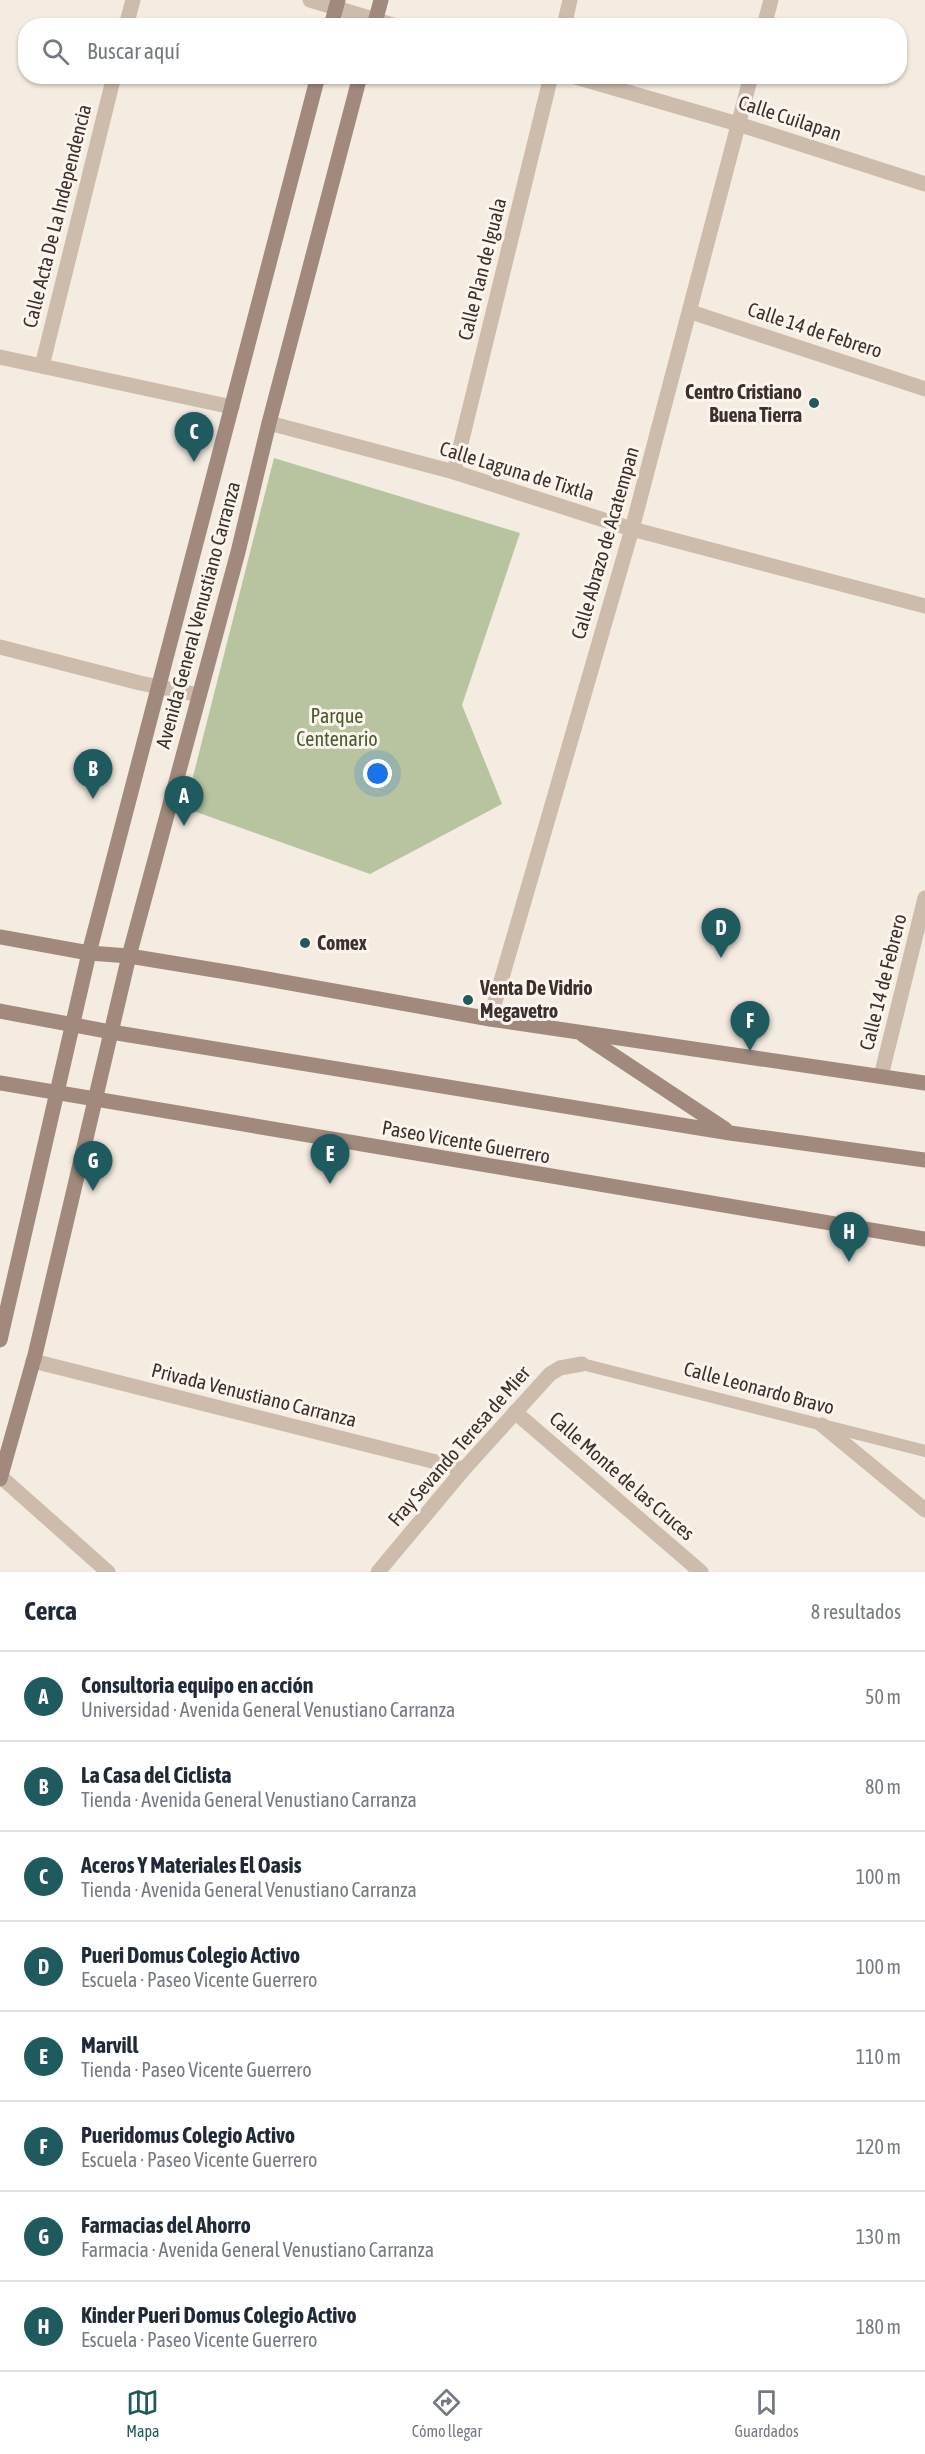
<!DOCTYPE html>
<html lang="es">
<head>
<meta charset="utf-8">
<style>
	body { margin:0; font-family:"Asap Condensed",sans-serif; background:#f6f6f7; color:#1f2937 }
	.you { position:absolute; left:378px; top:774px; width:21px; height:21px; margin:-15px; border:4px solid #fff; border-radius:50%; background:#1a73e8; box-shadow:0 0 0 9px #1a73e833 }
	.badge { display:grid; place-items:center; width:39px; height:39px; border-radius:50%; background:#1f5a5e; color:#fff; font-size:20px; font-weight:700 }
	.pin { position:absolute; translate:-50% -50px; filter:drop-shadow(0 2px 3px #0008) }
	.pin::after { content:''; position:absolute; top:32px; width:21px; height:18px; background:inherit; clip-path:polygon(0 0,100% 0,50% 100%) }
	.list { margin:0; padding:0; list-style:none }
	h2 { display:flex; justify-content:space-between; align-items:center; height:78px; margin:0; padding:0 24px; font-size:26px }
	h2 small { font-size:20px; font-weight:400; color:#747a83 }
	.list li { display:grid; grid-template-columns:39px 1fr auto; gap:18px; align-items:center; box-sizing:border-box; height:90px; padding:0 24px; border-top:2px solid #e0e1e3 }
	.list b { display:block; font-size:22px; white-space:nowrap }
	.list p { margin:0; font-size:20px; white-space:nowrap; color:#747a83 }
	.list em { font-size:20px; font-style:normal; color:#747a83 }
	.icon { flex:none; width:33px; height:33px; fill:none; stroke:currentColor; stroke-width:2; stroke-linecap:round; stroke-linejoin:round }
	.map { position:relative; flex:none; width:925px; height:1572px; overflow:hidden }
	.search { position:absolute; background:#fff; box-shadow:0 2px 4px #0004; left:18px; right:18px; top:18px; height:66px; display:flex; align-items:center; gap:15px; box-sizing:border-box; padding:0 21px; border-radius:24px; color:#747a83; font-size:22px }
	.sheet { height:798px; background:#fff }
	nav { display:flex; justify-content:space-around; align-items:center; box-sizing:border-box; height:84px; border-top:2px solid #e0e1e3; background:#fff; font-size:16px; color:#747a83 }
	nav a { display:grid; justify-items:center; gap:3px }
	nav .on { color:#1f5a5e }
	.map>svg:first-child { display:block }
	.green { fill:#b8c4a0 }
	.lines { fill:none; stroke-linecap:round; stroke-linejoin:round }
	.service { stroke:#cdbbac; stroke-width:12 }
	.minor { stroke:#cdbbac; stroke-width:15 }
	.secondary { stroke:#a18a7d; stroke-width:15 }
	.poi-dot { fill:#1f5a5e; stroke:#fbf5ee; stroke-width:2 }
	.labels { text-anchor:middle; stroke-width:6; stroke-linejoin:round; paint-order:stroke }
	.street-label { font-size:20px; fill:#3b302b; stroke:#fbf5ee }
	.poi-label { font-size:20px; font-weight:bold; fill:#3b302b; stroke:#fbf5ee; text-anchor:start }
	.park-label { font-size:20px; fill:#4a5a2e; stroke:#fbf5ee }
</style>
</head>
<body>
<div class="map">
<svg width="925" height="1572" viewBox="0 0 925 1572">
	<rect width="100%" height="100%" fill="#f4ebe1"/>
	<!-- green -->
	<path class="green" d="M274,458L520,533L462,705L502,804L370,874L185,808Z"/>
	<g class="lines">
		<!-- service -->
		<path class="service" d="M582,1364L925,1451"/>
		<!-- minor -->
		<g class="minor">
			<path d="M310,0L396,26"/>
			<path d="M126,26L133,0"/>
			<path d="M564,26L570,0"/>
			<path d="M764,26L771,0"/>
			<path d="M572,76L738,124L925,184"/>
			<path d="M691,312L925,389"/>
			<path d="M0,357L232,407"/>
			<path d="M42,366L114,76"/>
			<path d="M269,423L454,472L632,529L925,606"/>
			<path d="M454,472L551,76"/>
			<path d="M0,647L140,683L199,695"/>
			<path d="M490,1019L632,529L751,76"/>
			<path d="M881,1076L925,898"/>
			<path d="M33,1361L464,1469"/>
			<path d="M515,1412L701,1572"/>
			<path d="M822,1425L925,1510"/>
			<path d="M0,1476L108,1572"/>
			<path d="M378,1572L464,1469L550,1374L560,1368L582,1364"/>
		</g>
		<!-- secondary -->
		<g class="secondary">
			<path d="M331,26L338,0"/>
			<path d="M374,26L381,0"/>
			<path d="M0,937L89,953L129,956L239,974L490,1019L925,1083"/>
			<path d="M0,1011L111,1032L730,1133L925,1160"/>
			<path d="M583,1035L725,1129"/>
			<path d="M0,1083L925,1239"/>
			<path d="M0,1340L89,953L318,76"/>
			<path d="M0,1479L35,1355L129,956L238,552L269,423L360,76"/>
		</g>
	</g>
	<!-- markers -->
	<g class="poi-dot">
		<circle cx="814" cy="403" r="6"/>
		<circle cx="305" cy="943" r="6"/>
		<circle cx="468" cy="1000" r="6"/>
	</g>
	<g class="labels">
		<!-- street labels -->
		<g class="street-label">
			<text transform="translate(790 118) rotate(18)" y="7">Calle Cuilapan</text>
			<text transform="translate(57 216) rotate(-76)" y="7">Calle Acta De La Independencia</text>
			<text transform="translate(482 269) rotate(-76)" y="7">Calle Plan de Iguala</text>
			<text transform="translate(815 330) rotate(18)" y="7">Calle 14 de Febrero</text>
			<text transform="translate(517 471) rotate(17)" y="7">Calle Laguna de Tixtla</text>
			<text transform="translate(605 543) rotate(-74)" y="7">Calle Abrazo de Acatempan</text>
			<text transform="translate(198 615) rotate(-75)" y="7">Avenida General Venustiano Carranza</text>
			<text transform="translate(883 982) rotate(-76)" y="7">Calle 14 de Febrero</text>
			<text transform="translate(466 1142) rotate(10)" y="7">Paseo Vicente Guerrero</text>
			<text transform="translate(759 1388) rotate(15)" y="7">Calle Leonardo Bravo</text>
			<text transform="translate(254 1395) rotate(14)" y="7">Privada Venustiano Carranza</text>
			<text transform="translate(459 1446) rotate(-49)" y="7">Fray Sevando Teresa de Mier</text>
			<text transform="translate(622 1476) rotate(41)" y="7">Calle Monte de las Cruces</text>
		</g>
		<!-- poi labels -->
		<g class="poi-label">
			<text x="802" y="399" text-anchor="end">Centro Cristiano<tspan x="802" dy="23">Buena Tierra</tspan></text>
			<text x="317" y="950">Comex</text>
			<text x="480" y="995">Venta De Vidrio<tspan x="480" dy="23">Megavetro</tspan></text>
		</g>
		<!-- park labels -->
		<g class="park-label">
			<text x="337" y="723">Parque<tspan x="337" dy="23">Centenario</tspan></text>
		</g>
	</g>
</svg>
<div class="you"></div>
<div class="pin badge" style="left:184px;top:826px">A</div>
<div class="pin badge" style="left:93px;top:799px">B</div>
<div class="pin badge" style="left:194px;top:462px">C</div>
<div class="pin badge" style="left:721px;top:958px">D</div>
<div class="pin badge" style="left:330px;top:1184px">E</div>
<div class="pin badge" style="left:750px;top:1051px">F</div>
<div class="pin badge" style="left:93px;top:1191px">G</div>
<div class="pin badge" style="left:849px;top:1262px">H</div>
<div class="search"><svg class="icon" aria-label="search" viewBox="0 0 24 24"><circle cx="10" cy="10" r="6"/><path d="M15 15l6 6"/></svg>Buscar aquí</div>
</div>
<section class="sheet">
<h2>Cerca<small>8 resultados</small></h2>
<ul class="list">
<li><span class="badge">A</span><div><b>Consultoria equipo en acción</b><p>Universidad · Avenida General Venustiano Carranza</p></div><em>50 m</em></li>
<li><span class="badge">B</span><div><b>La Casa del Ciclista</b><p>Tienda · Avenida General Venustiano Carranza</p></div><em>80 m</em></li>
<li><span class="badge">C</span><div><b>Aceros Y Materiales El Oasis</b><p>Tienda · Avenida General Venustiano Carranza</p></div><em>100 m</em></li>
<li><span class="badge">D</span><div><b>Pueri Domus Colegio Activo</b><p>Escuela · Paseo Vicente Guerrero</p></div><em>100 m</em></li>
<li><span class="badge">E</span><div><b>Marvill</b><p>Tienda · Paseo Vicente Guerrero</p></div><em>110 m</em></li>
<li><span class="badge">F</span><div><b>Pueridomus Colegio Activo</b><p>Escuela · Paseo Vicente Guerrero</p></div><em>120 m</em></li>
<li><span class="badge">G</span><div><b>Farmacias del Ahorro</b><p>Farmacia · Avenida General Venustiano Carranza</p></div><em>130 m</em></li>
<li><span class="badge">H</span><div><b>Kinder Pueri Domus Colegio Activo</b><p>Escuela · Paseo Vicente Guerrero</p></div><em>180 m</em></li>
</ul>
</section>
<nav>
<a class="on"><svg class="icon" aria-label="map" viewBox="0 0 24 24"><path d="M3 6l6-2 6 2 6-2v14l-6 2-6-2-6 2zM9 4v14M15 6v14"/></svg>Mapa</a>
<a><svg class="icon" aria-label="directions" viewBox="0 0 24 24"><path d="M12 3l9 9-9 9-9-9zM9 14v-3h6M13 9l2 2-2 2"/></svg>Cómo llegar</a>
<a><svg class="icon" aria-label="saved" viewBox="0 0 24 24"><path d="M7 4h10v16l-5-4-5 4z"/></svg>Guardados</a>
</nav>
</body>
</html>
